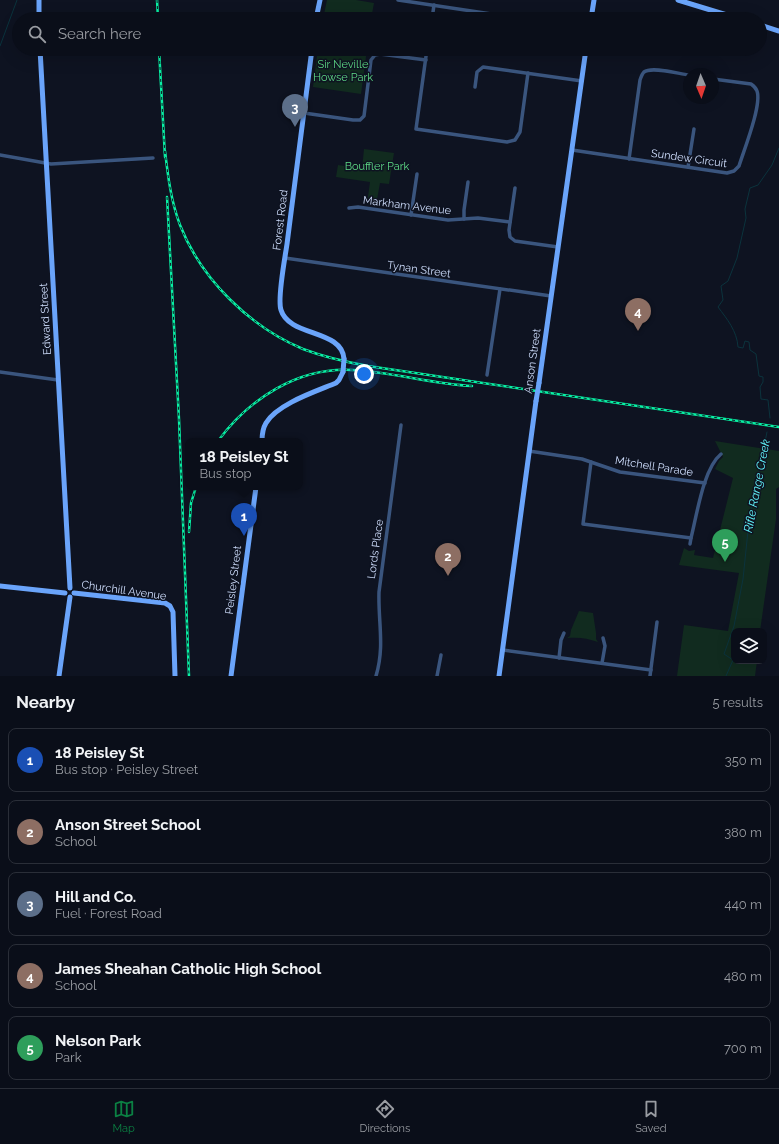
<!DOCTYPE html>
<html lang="en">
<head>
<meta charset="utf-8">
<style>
	body { margin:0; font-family:Raleway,sans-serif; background:#181c26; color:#f1f3f6 }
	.controls { position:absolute; right:12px; bottom:12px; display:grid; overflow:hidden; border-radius:8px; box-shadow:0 4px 16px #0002 }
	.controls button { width:36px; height:36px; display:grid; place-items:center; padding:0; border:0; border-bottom:1px solid #2a2e38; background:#0a0e19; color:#f1f3f6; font:20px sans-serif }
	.compass { position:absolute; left:683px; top:68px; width:36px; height:36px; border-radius:50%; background:#0a0e19; box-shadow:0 4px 16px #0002; rotate:178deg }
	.you { position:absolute; left:364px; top:374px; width:14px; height:14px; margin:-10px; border:3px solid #fff; border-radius:50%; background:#1a73e8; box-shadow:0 0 0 6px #1a73e833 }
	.badge { display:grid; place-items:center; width:26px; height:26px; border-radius:50%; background:#0b8043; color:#fff; font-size:13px; font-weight:700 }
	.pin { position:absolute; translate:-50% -33px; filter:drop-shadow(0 1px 2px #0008) }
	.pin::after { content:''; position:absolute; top:21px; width:14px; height:12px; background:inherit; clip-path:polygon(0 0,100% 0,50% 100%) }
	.popup { position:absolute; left:185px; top:438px; width:118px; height:52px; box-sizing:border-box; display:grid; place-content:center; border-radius:8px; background:#0a0e19; filter:drop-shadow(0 1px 3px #0005); font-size:13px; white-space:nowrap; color:#999ca2 }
	.popup b { font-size:15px; color:#f1f3f6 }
	.popup::after { content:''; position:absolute; left:50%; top:100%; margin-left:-8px; border:8px solid transparent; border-top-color:#0a0e19 }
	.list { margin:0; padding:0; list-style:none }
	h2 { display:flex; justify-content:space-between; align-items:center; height:52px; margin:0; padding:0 16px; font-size:17px }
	h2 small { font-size:13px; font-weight:400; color:#999ca2 }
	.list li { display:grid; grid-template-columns:26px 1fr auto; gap:12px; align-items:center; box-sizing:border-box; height:64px; margin:0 8px 8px; padding:0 8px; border:1px solid #2a2e38; border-radius:8px }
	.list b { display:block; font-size:15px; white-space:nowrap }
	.list p { margin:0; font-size:13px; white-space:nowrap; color:#999ca2 }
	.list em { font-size:13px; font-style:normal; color:#999ca2 }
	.icon { flex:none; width:22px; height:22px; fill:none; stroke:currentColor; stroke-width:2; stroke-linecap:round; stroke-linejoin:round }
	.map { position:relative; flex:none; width:779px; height:676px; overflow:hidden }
	.search { position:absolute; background:#0a0e19; box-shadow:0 4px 16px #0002; left:12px; right:12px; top:12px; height:44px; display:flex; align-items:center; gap:10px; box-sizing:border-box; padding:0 14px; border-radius:22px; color:#999ca2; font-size:15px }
	.sheet { height:412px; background:#0a0e19 }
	nav { display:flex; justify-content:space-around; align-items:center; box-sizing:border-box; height:56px; border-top:1px solid #2a2e38; background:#0a0e19; font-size:11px; color:#999ca2 }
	nav a { display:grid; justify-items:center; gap:2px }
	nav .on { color:#0b8043 }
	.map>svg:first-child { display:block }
	.green { fill:#112b1f }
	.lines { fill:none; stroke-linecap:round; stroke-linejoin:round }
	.stream { stroke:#0b333d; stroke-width:1 }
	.street { stroke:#3a557e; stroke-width:3.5 }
	.secondary { stroke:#6aa4fa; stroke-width:5 }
	.rail-casing { stroke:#08f1a4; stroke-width:2.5 }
	.rail { stroke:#0e1321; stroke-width:1; stroke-dasharray:3; stroke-linecap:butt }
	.secondary-bridge { stroke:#6aa4fa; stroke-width:5 }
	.labels { text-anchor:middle; stroke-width:3; stroke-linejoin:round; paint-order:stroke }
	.park-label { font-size:11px; fill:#5edb86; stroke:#0e1321 }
	.street-label { font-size:11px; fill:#cfdefd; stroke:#0e1321 }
	.water-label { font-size:12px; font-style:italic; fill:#61f5fa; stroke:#0e1321 }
</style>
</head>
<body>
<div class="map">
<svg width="779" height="676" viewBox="0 0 779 676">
	<rect width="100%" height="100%" fill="#0e1321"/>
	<!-- green -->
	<g class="green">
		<path d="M327,0H356L374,3L371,19H323Z"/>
		<path d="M318,49H367L361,94L313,87Z"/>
		<path d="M364,149L394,153L389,184L380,183L376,205L367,204L370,182L336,177L338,165L362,169Z"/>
		<path d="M715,441L779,451V487L776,489V519L760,631H734V661H757L755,676H677L684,625L728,631L739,573L679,565L684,548L689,551L695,550L694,555L713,558L733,478L715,469L719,461L723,457Z"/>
		<path d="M579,611L593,613L596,633V639L598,642C587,638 579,637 567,638L570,636L571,630Z"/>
	</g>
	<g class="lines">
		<!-- stream -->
		<g class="stream">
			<path d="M0,46L17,0"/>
			<path d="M770,418L768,400L761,399L760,387L763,382V377L759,376L756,354L750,350L749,342L745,341L743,348L738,347C737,331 727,319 718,307L723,300L721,286L728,281L737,258L746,218L745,209L750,188L758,185L772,165L779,148"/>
			<path d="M726,676L733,660L724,654L734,626L743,579L749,521L767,432"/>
		</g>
		<!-- street -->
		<g class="street">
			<path d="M398,0L525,19"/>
			<path d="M213,17L231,19"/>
			<path d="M432,19L434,5"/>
			<path d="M427,49L416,129L507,142L515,140L520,132L528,73"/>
			<path d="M475,87L477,72L483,67L582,81"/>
			<path d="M304,113L353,120H360L364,116L371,60L375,55L380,54L426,60"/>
			<path d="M572,150L727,173L734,171L739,166C744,150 762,105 757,91C756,88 754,86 751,84L713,79"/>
			<path d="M0,155L51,164L153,158"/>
			<path d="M629,159L640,80C641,77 642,74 644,72C652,66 679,74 689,75"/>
			<path d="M688,167L694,129"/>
			<path d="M515,188L509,230L510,237L515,241L558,247"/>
			<path d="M349,208L358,207L448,220L478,218L510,222"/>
			<path d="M411,215L417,174"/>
			<path d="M464,219V210L468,182"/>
			<path d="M285,258L551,296"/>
			<path d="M0,372L58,380"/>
			<path d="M487,375L500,289"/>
			<path d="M529,451L582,459L620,472L705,483"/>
			<path d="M591,462L583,524L691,538C697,515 703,469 721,454"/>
			<path d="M690,544L691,538"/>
			<path d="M503,650L651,670"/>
			<path d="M559,658L561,640L564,633"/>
			<path d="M602,663L605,646L603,638"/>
			<path d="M376,676C385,646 378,622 379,592L401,425"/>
			<path d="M437,676L441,655"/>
			<path d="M650,676L657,622"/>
		</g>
		<!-- secondary -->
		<g class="secondary">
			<path d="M678,0L740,19"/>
			<path d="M39,19V0"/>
			<path d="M316,19L320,0"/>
			<path d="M591,19L594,0"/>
			<path d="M760,25L779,31"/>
			<path d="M40,49L70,588"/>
			<path d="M312,49C304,114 295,179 287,244C285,258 277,299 281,310C289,337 342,329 344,359"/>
			<path d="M539,383L586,49"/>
			<path d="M262,441C262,435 263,428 266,423C277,404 317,391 336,383L339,380L343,372"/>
			<path d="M0,586L65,593"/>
			<path d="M74,593L165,603L170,606L173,612L175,676"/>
			<path d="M59,676L70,597"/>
			<path d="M231,676L256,487"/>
			<path d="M499,676L536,401"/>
		</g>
		<!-- rail casing -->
		<g class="rail-casing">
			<g id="rail">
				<path d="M157,0L158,19"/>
				<path d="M159,49L165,157"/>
				<path d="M165,151C168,177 171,201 180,225C201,279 250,327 303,349C324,357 346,362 368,366L779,427"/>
				<path d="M167,197L179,419L189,676"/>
				<path d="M218,441C249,399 298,367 352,370C392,372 432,384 472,386"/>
				<path d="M189,532L191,503L196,487"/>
			</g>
		</g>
		<!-- rail -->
		<use href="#rail" class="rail"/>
		<!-- secondary-bridge -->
		<g class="secondary-bridge">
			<path d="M343,372L344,359"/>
			<path d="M536,401L539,383"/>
		</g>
	</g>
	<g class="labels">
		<!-- park labels -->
		<g class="park-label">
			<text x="343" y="68">Sir Neville<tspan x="343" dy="13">Howse Park</tspan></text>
			<text x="377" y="170">Bouffler Park</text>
		</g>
		<!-- street labels -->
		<g class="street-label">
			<text transform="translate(689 158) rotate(8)" y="4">Sundew Circuit</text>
			<text transform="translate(407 205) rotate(7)" y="4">Markham Avenue</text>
			<text transform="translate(280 220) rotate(-83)" y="4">Forest Road</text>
			<text transform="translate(419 269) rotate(8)" y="4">Tynan Street</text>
			<text transform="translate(45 319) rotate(-93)" y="4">Edward Street</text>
			<text transform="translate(532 361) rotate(-82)" y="4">Anson Street</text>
			<text transform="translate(654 466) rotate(9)" y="4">Mitchell Parade</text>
			<text transform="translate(375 549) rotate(-82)" y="4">Lords Place</text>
			<text transform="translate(233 580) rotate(-83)" y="4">Peisley Street</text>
			<text transform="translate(124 590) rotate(8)" y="4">Churchill Avenue</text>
		</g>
		<!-- water labels -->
		<g class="water-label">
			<text transform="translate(757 486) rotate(-79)" y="4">Rifle Range Creek</text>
		</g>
	</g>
</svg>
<div class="controls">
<button><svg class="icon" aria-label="layers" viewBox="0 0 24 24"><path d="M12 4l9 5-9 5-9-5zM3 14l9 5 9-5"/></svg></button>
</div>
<svg class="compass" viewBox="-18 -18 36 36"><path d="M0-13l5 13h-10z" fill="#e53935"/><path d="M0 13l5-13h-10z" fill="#999ca2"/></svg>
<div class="you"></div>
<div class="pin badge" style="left:244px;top:536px;background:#1a4fb4">1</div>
<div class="popup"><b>18 Peisley St</b>Bus stop</div>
<div class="pin badge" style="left:448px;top:576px;background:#8d6e63">2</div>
<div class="pin badge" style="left:295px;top:127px;background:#5c6f8a">3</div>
<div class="pin badge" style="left:638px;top:331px;background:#8d6e63">4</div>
<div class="pin badge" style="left:725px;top:562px;background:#2e9e5b">5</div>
<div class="search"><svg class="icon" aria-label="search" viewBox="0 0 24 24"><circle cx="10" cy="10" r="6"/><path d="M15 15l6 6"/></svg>Search here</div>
</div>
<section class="sheet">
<h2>Nearby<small>5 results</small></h2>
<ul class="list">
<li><span class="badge" style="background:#1a4fb4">1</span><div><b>18 Peisley St</b><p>Bus stop · Peisley Street</p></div><em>350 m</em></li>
<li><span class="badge" style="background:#8d6e63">2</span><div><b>Anson Street School</b><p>School</p></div><em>380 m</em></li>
<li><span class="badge" style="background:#5c6f8a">3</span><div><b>Hill and Co.</b><p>Fuel · Forest Road</p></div><em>440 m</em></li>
<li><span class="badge" style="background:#8d6e63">4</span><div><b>James Sheahan Catholic High School</b><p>School</p></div><em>480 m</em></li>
<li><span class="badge" style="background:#2e9e5b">5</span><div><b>Nelson Park</b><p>Park</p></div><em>700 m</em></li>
</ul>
</section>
<nav>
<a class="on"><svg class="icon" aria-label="map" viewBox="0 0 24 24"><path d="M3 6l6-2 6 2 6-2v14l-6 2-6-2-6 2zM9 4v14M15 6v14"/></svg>Map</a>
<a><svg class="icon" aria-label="directions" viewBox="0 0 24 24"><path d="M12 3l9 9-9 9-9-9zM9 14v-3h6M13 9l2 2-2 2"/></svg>Directions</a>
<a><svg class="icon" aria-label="saved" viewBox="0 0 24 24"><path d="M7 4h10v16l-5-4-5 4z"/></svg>Saved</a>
</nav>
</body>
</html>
